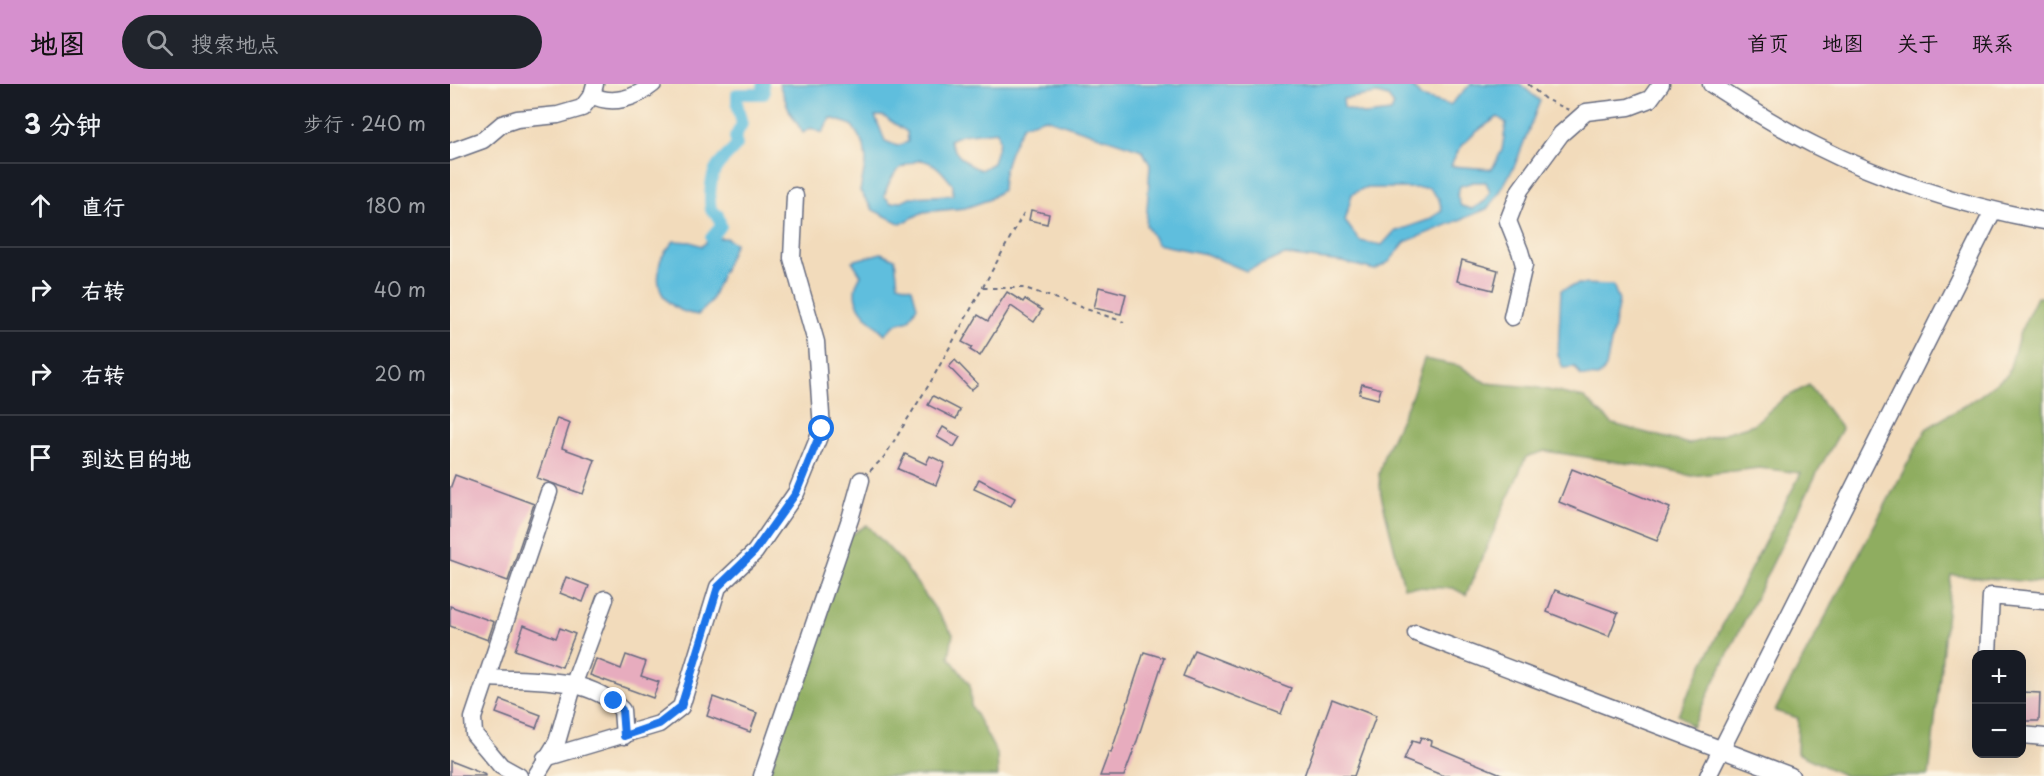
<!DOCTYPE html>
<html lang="zh">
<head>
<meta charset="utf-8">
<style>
	body { margin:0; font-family:"Playpen Sans","LXGW WenKai TC",sans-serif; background:#20242c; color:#f1f3f6 }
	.controls { position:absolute; right:18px; bottom:18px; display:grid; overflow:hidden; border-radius:12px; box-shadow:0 6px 24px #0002 }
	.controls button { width:54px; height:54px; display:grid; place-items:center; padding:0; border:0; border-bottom:2px solid #363941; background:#171b24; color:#f1f3f6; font:30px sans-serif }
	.stop { position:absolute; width:18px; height:18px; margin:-14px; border:4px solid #1a73e8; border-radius:50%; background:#fff }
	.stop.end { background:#1a73e8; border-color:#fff; box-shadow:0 2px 6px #0008 }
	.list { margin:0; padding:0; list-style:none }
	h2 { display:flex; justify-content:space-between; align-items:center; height:78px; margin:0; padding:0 24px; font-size:26px }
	h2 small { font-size:20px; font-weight:400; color:#9ea1a6 }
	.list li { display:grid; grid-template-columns:39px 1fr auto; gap:18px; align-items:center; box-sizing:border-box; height:84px; padding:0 24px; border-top:2px solid #363941 }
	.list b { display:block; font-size:22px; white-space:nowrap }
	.list em { font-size:20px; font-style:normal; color:#9ea1a6 }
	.icon { flex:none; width:33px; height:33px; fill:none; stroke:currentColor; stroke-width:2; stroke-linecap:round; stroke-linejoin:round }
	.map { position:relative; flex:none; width:1594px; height:692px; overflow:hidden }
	header { display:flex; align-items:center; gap:36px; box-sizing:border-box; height:84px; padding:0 30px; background:#d690ce; color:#111 }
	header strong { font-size:28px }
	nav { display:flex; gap:33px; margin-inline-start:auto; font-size:21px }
	.search { width:420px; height:54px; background:#20242c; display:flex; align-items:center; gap:15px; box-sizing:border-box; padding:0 21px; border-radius:33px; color:#9ea1a6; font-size:22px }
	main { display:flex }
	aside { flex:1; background:#171b24 }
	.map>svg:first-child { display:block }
	.forest { fill:#8fad60; stroke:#556e5f; stroke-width:1.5 }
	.water { fill:#5fbedd; stroke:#3d769e; stroke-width:1.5; fill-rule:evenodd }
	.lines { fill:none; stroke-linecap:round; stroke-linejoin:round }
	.canal { stroke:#5fbedd; stroke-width:12 }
	.building { fill:#e7acbe }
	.minor-casing { stroke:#666b7f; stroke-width:19 }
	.path { stroke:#666b7f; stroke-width:2; stroke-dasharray:4.5 4.5; stroke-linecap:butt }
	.minor { stroke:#fff; stroke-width:16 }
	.route { stroke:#1a73e8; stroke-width:8 }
</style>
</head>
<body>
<header>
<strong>地图</strong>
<div class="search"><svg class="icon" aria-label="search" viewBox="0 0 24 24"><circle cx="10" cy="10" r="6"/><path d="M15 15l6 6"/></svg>搜索地点</div>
<nav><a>首页</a><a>地图</a><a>关于</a><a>联系</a></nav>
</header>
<main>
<aside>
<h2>3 分钟<small>步行 · 240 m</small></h2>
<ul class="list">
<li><svg class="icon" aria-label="ahead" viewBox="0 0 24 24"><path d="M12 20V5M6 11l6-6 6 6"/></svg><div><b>直行</b></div><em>180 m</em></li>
<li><svg class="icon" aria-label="right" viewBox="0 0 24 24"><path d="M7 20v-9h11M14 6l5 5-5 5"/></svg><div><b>右转</b></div><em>40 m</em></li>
<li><svg class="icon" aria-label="right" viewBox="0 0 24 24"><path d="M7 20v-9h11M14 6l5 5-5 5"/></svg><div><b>右转</b></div><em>20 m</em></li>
<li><svg class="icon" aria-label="arrive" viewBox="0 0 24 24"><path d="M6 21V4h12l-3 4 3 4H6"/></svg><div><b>到达目的地</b></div></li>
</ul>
</aside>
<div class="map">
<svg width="1594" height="692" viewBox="0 0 1594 692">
	<rect width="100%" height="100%" fill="#fcf5e5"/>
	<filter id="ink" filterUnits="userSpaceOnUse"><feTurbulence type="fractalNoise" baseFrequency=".0167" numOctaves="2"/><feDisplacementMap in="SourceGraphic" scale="12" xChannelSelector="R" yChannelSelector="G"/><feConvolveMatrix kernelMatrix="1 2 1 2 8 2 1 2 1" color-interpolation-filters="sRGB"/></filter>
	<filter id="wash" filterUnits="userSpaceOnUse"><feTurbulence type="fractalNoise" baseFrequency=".008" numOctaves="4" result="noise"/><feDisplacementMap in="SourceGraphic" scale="24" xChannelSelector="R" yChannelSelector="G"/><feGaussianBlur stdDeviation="1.35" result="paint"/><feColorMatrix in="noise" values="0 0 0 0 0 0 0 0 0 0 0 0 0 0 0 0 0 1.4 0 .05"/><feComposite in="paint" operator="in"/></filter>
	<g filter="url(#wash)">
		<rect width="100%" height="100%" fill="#f2dbbb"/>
		<!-- forest -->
		<g class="forest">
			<path d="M1587,213H1594V499L1501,491L1479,692H1395L1347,669L1348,634L1325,627L1476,345L1528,313L1558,290L1570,248Z"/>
			<path d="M974,275L1010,282L1036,299L1084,303L1134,314L1163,340L1239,360L1304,340L1333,315L1359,301L1392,345L1369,385L1242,643L1228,630L1300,486L1351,389L1309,384L1242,392L1201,383L1095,367L1076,373L1016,511L1003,504L954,503L931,411L929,390L934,371L962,311Z"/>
			<path d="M417,441L451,477L503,550L499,573L520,601L521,621L547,670L548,692H318L399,452Z"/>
		</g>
		<!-- water -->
		<g class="water">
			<path d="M329,0H960L971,13L1000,21L1021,0H1070L1090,17L1065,81L1048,111L1037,125L955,158L939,178L925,186L892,178L835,171L796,187L756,170L707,160L696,141L700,81L692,66L595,34L573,41C561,64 553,80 552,106L538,116L515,124L473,128L451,140L423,126L410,107L416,77L414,61L402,41L381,34L372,49L361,44L353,49L340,28ZM927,10L938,13L944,21L941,28L915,31L894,24L893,15ZM425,32H433L457,48L458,58L447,62L435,57ZM1048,33L1056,39L1052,66L1042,85L1001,82C1008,59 1029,45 1048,33ZM547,47L549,58L543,79L531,86C515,80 506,71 499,56L511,51ZM471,76C487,79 493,89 503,101V111L460,113L452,117L441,119L434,112C441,90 448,81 471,76ZM1023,98H1036L1040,108L1034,118L1022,125L1011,122L1007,112L1010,102ZM914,104H979L989,115L992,127L978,136L944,148L932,161L910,157L895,137L902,110Z"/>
			<path d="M261,154H276L285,159L260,219L248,231C224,228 205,213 209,187C209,182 210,177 212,173C215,167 220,162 224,157L241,158L252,162Z"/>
			<path d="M431,169L445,175L448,200L462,204L467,222L459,236L446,240L435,250C417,233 394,217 411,191L402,177Z"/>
			<path d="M1128,200L1163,201L1169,216L1156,284L1148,293L1131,292L1125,283L1113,284L1108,271L1111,206Z"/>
		</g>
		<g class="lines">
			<!-- canal -->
			<path class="canal" d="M261,154L271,142L268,131L261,126C259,115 260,93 267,83C272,75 281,69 287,61L285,53L292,40L287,19V10H314L313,0"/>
		</g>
		<g id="blocks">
			<!-- building -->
			<g class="building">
				<path d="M581,126L599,130L597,140L579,136Z"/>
				<path d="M1012,176L1048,186L1043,206L1007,197Z"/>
				<path d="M649,203L676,210L671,230L644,224Z"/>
				<path d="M557,208L573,218L575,215L592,226L584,238L561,222L530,272L520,266L522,263L512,258L528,231L538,237Z"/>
				<path d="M505,276L528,300L521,306L499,283Z"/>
				<path d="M912,300L931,305L928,315L909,310Z"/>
				<path d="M483,312L510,326L506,335L478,321Z"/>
				<path d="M107,334L120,339L112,364L145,376L133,410L87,394Z"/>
				<path d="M493,343L510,353L504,363L487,353Z"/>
				<path d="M455,370L476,380L480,372L495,379L486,401L448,385Z"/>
				<path d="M1122,385L1220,424L1207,457L1109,418Z"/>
				<path d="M5,391L84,420L58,497L0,476V405Z"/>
				<path d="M529,395L565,414L561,422L524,405Z"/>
				<path d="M116,493L139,502L133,518L110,509Z"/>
				<path d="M1105,506L1168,529L1159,552L1097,528Z"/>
				<path d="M0,522L44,538L38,556L0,542Z"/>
				<path d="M74,541L106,554L110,544L125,550L112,583L65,566Z"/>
				<path d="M744,566L841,604L831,630L733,592Z"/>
				<path d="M694,568L714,574L686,660L674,692H650L659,668L661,669Z"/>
				<path d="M176,571L196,578L191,592L209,598L203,614L140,591L146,575L171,585Z"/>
				<path d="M1572,608L1590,609L1589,637H1572Z"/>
				<path d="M263,613L307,629L300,648L257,632Z"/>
				<path d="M882,615L926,632L904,692H854Z"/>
				<path d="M51,616L91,631L86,644L46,629Z"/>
				<path d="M971,653L982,657L981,661L1056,692H994L954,676L962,657L969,659Z"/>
				<path d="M0,677L36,691V692H0Z"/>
			</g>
		</g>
	</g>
	<g filter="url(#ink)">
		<use href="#blocks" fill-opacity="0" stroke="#666b7f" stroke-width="1.5"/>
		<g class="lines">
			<!-- minor casing -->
			<g class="minor-casing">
				<g id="minor">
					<path d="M1261,0C1295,22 1328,43 1364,61C1435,97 1515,122 1594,137"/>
					<path d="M142,11C162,22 186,14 203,0"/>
					<path d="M0,68L33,56L52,40L67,35L108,31L132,24L142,11L145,0"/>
					<path d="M1062,233L1074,181L1070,167L1058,137L1070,106L1111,50L1136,28L1179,23L1200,15L1211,0"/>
					<path d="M966,549L1341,692"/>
					<path d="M1538,570L1541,512L1594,517"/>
					<path d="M37,594C82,597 138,591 172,626L174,652"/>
					<path d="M1572,651L1594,653"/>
					<path d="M95,674L209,640L231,623L268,503L305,468L346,409L372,345L366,258L342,174L345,112"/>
					<path d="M69,692L51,682L24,650L23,634L99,408"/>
					<path d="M86,692L107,658L124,599L155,515"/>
					<path d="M312,692L400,435L411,396"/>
					<path d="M1258,692L1543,127"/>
				</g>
			</g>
			<!-- path -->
			<g class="path">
				<path d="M1078,0L1095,15L1119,26"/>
				<path d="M533,204H575L674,238"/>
				<path d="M420,387L434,373L480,299L576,125"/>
			</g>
			<!-- minor -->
			<use href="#minor" class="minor"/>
		</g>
	</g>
	<g class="lines" filter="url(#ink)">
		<!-- route -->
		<path class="route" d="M164,617L172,626L174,652L209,640L231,623L268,503L304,468L346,409L372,345"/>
	</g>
</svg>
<div class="controls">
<button>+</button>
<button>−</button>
</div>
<div class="stop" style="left:372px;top:345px"></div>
<div class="stop end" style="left:164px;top:617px"></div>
</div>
</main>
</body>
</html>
